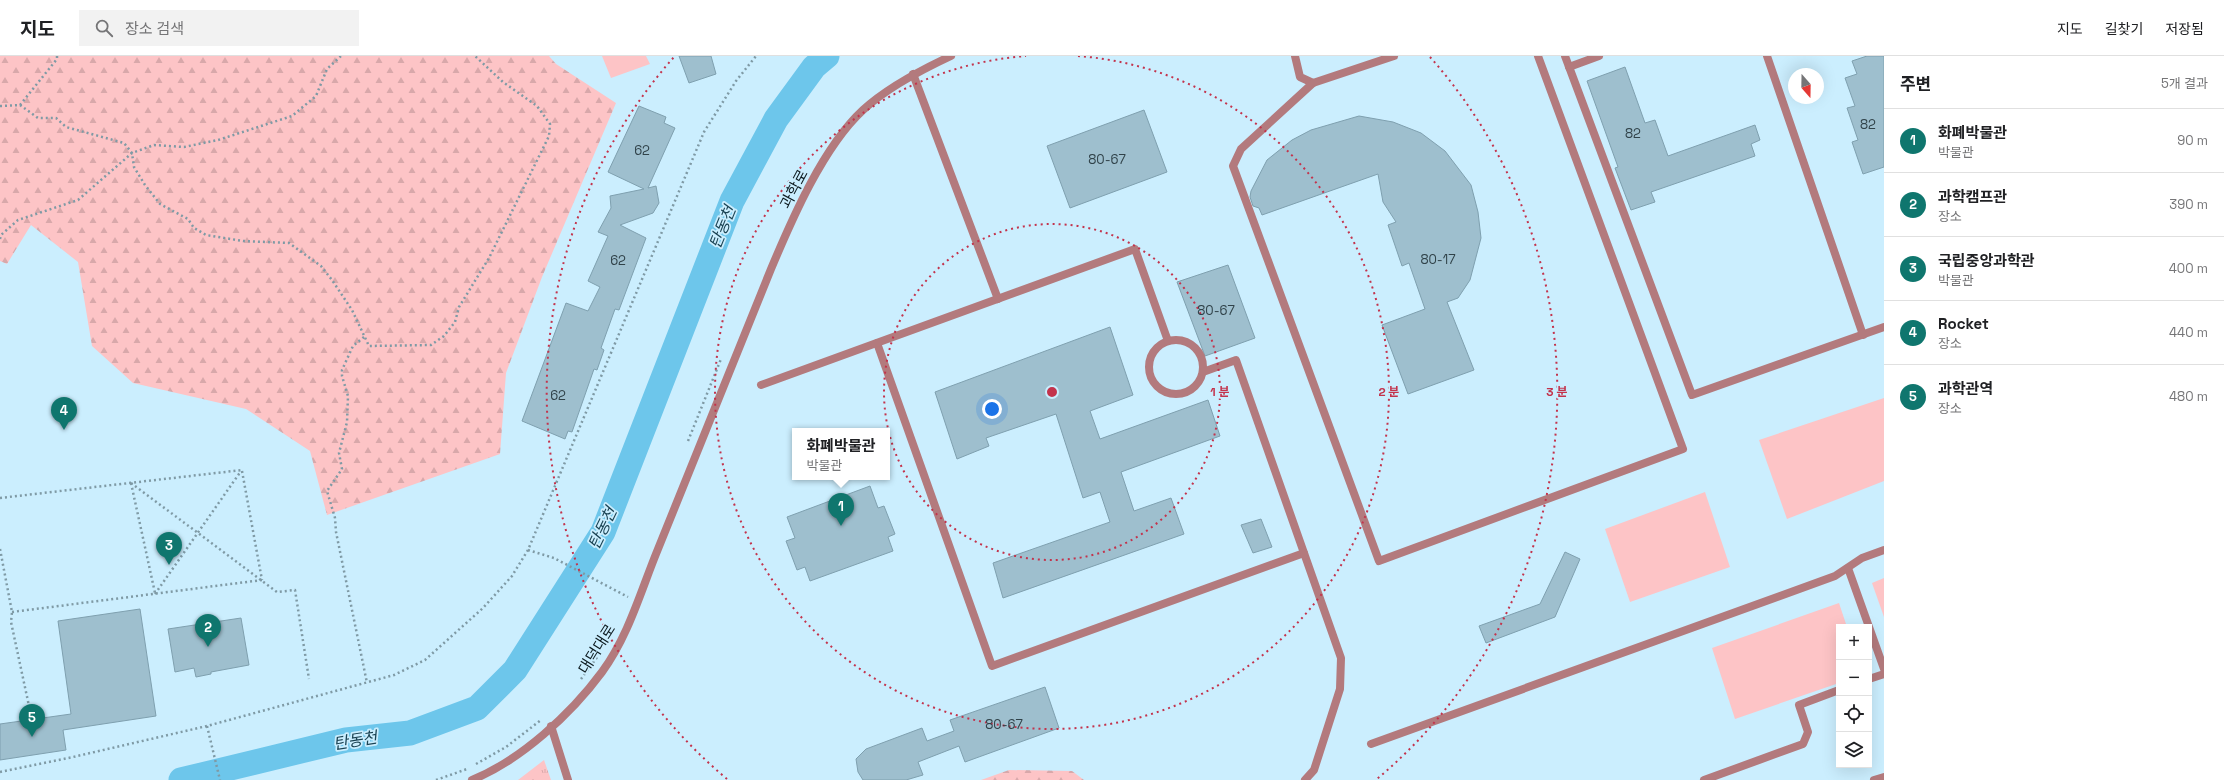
<!DOCTYPE html>
<html lang="ko">
<head>
<meta charset="utf-8">
<style>
	body { margin:0; font-family:"Space Grotesk","Noto Sans KR",sans-serif; background:#f2f2f2; color:#202124 }
	.controls { position:absolute; right:12px; bottom:12px; display:grid; overflow:hidden; border-radius:0px; box-shadow:0 4px 16px #0002 }
	.controls button { width:36px; height:36px; display:grid; place-items:center; padding:0; border:0; border-bottom:1px solid #e0e0e0; background:#fff; color:#202124; font:20px sans-serif }
	.compass { position:absolute; left:1788px; top:12px; width:36px; height:36px; border-radius:50%; background:#fff; box-shadow:0 4px 16px #0002; rotate:160deg }
	.you { position:absolute; left:992px; top:353px; width:14px; height:14px; margin:-10px; border:3px solid #fff; border-radius:50%; background:#1a73e8; box-shadow:0 0 0 6px #1a73e833 }
	.badge { display:grid; place-items:center; width:26px; height:26px; border-radius:50%; background:#0f766e; color:#fff; font-size:13px; font-weight:700 }
	.pin { position:absolute; translate:-50% -33px; filter:drop-shadow(0 1px 2px #0008) }
	.pin::after { content:''; position:absolute; top:21px; width:14px; height:12px; background:inherit; clip-path:polygon(0 0,100% 0,50% 100%) }
	.popup { position:absolute; left:792px; top:372px; width:98px; height:52px; box-sizing:border-box; display:grid; place-content:center; border-radius:0px; background:#fff; filter:drop-shadow(0 1px 3px #0005); font-size:13px; white-space:nowrap; color:#757577 }
	.popup b { font-size:15px; color:#202124 }
	.popup::after { content:''; position:absolute; left:50%; top:100%; margin-left:-8px; border:8px solid transparent; border-top-color:#fff }
	.list { margin:0; padding:0; list-style:none }
	h2 { display:flex; justify-content:space-between; align-items:center; height:52px; margin:0; padding:0 16px; font-size:17px }
	h2 small { font-size:13px; font-weight:400; color:#757577 }
	.list li { display:grid; grid-template-columns:26px 1fr auto; gap:12px; align-items:center; box-sizing:border-box; height:64px; padding:0 16px; border-top:1px solid #e0e0e0 }
	.list b { display:block; font-size:15px; white-space:nowrap }
	.list p { margin:0; font-size:13px; white-space:nowrap; color:#757577 }
	.list em { font-size:13px; font-style:normal; color:#757577 }
	.icon { flex:none; width:22px; height:22px; fill:none; stroke:currentColor; stroke-width:2; stroke-linecap:round; stroke-linejoin:round }
	.map { position:relative; flex:none; width:1884px; height:724px; overflow:hidden }
	header { display:flex; align-items:center; gap:24px; box-sizing:border-box; height:56px; padding:0 20px; background:#fff; border-bottom:1px solid #e0e0e0 }
	header strong { font-size:19px }
	nav { display:flex; gap:22px; margin-inline-start:auto; font-size:14px }
	.search { width:280px; height:36px; background:#f2f2f2; display:flex; align-items:center; gap:10px; box-sizing:border-box; padding:0 14px; border-radius:0px; color:#757577; font-size:15px }
	main { display:flex }
	aside { flex:1; background:#fff }
	.map>svg:first-child { display:block }
	.grass { fill:url(#grass-tufts) }
	.forest { fill:url(#forest-firs) }
	.garden { fill:#fdc4c6 }
	.lines { fill:none; stroke-linecap:round; stroke-linejoin:round }
	.river { stroke:#6dc6eb; stroke-width:25 }
	.building { fill:#9ebfce; stroke:#7fa0af }
	.path { stroke:#7f9aa5; stroke-width:2.5; stroke-dasharray:2 3; stroke-linecap:butt }
	.lane { stroke:#b37a7d; stroke-width:8 }
	.ring { fill:none; stroke:#c3334c; stroke-width:2; stroke-dasharray:2 4 }
	.labels { text-anchor:middle; stroke-width:3.5; stroke-linejoin:round; paint-order:stroke }
	.number-label { font-size:13px; fill:#304249 }
	.street-label { font-size:15px; fill:#0b181d; stroke:#cbeefe }
	.water-label { font-size:16px; font-style:italic; fill:#1a4252; stroke:#cbeefe }
	.centre { fill:#c3334c; stroke:#cbeefe; stroke-width:2 }
	.ring-label { font-size:12px; text-anchor:middle; font-weight:bold; fill:#c3334c; stroke:#cbeefe; stroke-width:3.5; stroke-linejoin:round; paint-order:stroke }
</style>
</head>
<body>
<header>
<strong>지도</strong>
<div class="search"><svg class="icon" aria-label="search" viewBox="0 0 24 24"><circle cx="10" cy="10" r="6"/><path d="M15 15l6 6"/></svg>장소 검색</div>
<nav><a>지도</a><a>길찾기</a><a>저장됨</a></nav>
</header>
<main>
<div class="map">
<svg width="1884" height="724" viewBox="0 0 1884 724">
	<defs>
		<pattern id="grass-tufts" width="24" height="20" patternUnits="userSpaceOnUse"><rect width="24" height="20" fill="#fdc4c6"/><path d="M3 7l-1-3M5 7V3M7 7l1-3M15 17l-1-3M17 17v-4M19 17l1-3" fill="none" stroke="#d8a8aa"/></pattern>
		<pattern id="forest-firs" width="22" height="20" patternUnits="userSpaceOnUse"><rect width="22" height="20" fill="#fdc4c6"/><path d="M5 1l3.5 6h-7zM16 11l3.5 6h-7z" fill="#d8a8aa"/></pattern>
	</defs>
	<rect width="100%" height="100%" fill="#cbeefe"/>
	<!-- grass -->
	<path class="grass" d="M544,704L551,724H518Z"/>
	<!-- forest -->
	<g class="forest">
		<path d="M0,0H549L556,8L616,47L542,221L506,317L500,398L327,459L310,395L246,353L133,327L92,290L78,206L31,169L7,208L0,205Z"/>
		<path d="M1009,714L1072,715L1084,724H981Z"/>
	</g>
	<!-- garden -->
	<g class="garden">
		<path d="M602,0H646L650,8L611,22Z"/>
		<path d="M1884,342V425L1787,463L1759,384Z"/>
		<path d="M1705,436L1730,511L1630,546L1605,473Z"/>
		<path d="M1884,522V561L1872,527Z"/>
		<path d="M1839,547L1847,571H1839V627L1735,663L1712,592Z"/>
	</g>
	<g class="lines">
		<!-- river -->
		<path class="river" d="M181,724L346,684L410,677L477,652L515,614L603,476L732,145L776,63L814,11L827,0"/>
	</g>
	<!-- building -->
	<g class="building">
		<path d="M679,0H711L716,18L689,27Z"/>
		<path d="M1867,0H1884V111L1863,118L1852,86L1858,84L1847,52L1855,50L1845,22L1857,18L1852,5Z"/>
		<path d="M1625,11L1645,67L1655,64L1668,100L1755,69L1760,84L1751,88L1755,100L1651,136L1655,146L1631,154L1615,112L1618,111L1587,25Z"/>
		<path d="M639,50L666,61L664,67L675,72L648,132L656,130L659,147L653,157L620,169L646,182L619,254L615,253L601,292L604,294L597,314L594,313L572,376L568,375L565,383L522,365L566,247L588,255L600,231L588,225L608,180L598,176L611,152L610,140L644,133L608,116Z"/>
		<path d="M1144,54L1167,116L1070,152L1047,90Z"/>
		<path d="M1359,60L1393,66L1421,77L1445,95L1471,129L1478,156L1481,182L1470,224L1458,242L1447,246L1474,314L1408,338L1382,269L1425,253L1409,207L1402,210L1388,169L1396,166L1383,146L1378,118L1262,159L1259,152L1253,150L1250,141L1251,135L1267,104L1292,84L1311,74Z"/>
		<path d="M1228,209L1255,282L1205,300L1177,226Z"/>
		<path d="M1110,271L1133,339L1090,355L1100,383L1208,344L1220,380L1121,416L1134,455L1171,442L1184,478L1003,542L993,507L1110,466L1100,436L1083,442L1056,358L986,382L989,390L957,403L935,336Z"/>
		<path d="M870,430L878,452L884,450L895,478L888,481L893,495L810,525L805,511L797,514L786,485L795,482L787,461Z"/>
		<path d="M1261,463L1272,491L1253,497L1241,469Z"/>
		<path d="M1565,496L1580,503L1555,561L1486,587L1479,570L1540,548Z"/>
		<path d="M140,553L156,660L63,674L66,694L0,704V668L71,658L58,565Z"/>
		<path d="M241,562L249,609L211,616V618L196,621L194,612L175,616L168,573Z"/>
		<path d="M1045,631L1059,672L965,706L959,690L918,706L923,719L906,724H863L858,716L856,703L866,693L922,672L927,685L954,675L950,664Z"/>
	</g>
	<g class="lines">
		<!-- path -->
		<g class="path">
			<path d="M20,49L57,3V0"/>
			<path d="M0,50L20,49L38,62H56L66,71L124,87L132,97L134,111L145,129L160,148L188,163L194,172L206,179L243,185L289,187L321,210L332,224L352,254L369,290L431,289L444,280L455,266L459,251L489,202L549,80L550,68L537,50L503,26L475,0"/>
			<path d="M0,183L1,179L18,164L78,144L132,97L154,89L184,91L218,84L292,60L316,40L327,13L341,0"/>
			<path d="M364,281L353,290L342,314V320L348,340L347,366L339,397L342,413L327,435L335,462L336,476L367,627"/>
			<path d="M688,385L721,303"/>
			<path d="M242,415L262,524"/>
			<path d="M131,427L277,536L295,534L309,623"/>
			<path d="M131,427L155,537"/>
			<path d="M0,442L242,414"/>
			<path d="M0,493L12,556L11,566L29,650"/>
			<path d="M528,494L554,502L628,541"/>
			<path d="M155,538L241,415"/>
			<path d="M12,556L262,524"/>
			<path d="M581,623L598,600"/>
			<path d="M207,670L220,724"/>
			<path d="M476,708L506,691L541,664"/>
			<path d="M0,716L73,701L207,670L394,619L425,604L483,552L512,520L528,494L704,76L736,25L756,0"/>
			<path d="M436,724L467,713"/>
		</g>
		<!-- lane -->
		<g class="lane">
			<path d="M1295,0L1300,21L1313,27"/>
			<path d="M1394,0L1313,27L1241,93L1233,110L1379,505L1683,393L1538,0"/>
			<path d="M1565,0L1692,339L1884,271"/>
			<path d="M1767,0L1863,279"/>
			<path d="M1569,11L1599,0"/>
			<path d="M913,18L998,243"/>
			<circle cx="1176" cy="311" r="27"/>
			<path d="M877,287L992,610L1304,497"/>
			<path d="M1203,316L1236,304L1341,602L1340,633L1314,714L1305,724"/>
			<path d="M761,329L1135,193L1168,285"/>
			<path d="M1848,512L1884,613"/>
			<path d="M1869,623L1884,618"/>
			<path d="M551,670L568,724"/>
			<path d="M1371,688L1835,520L1862,502L1884,494"/>
			<path d="M472,724C521,704 571,658 602,616C629,579 641,534 658,493C696,400 733,306 771,213C792,163 823,91 863,54C888,31 921,14 951,0"/>
			<path d="M1704,724L1803,688L1808,676L1799,649L1839,634"/>
			<path d="M1874,724L1884,721"/>
		</g>
	</g>
	<!-- distance rings -->
	<g class="ring">
		<circle cx="1052" cy="336" r="168"/>
		<path d="M1078 0A337 337 0 1 1 1026 0"/>
		<path d="M727 723A505 505 0 0 1 674 1M1430 1A505 505 0 0 1 1377 723"/>
	</g>
	<g class="labels">
		<!-- number labels -->
		<g class="number-label">
			<text x="1868" y="73">82</text>
			<text x="1633" y="82">82</text>
			<text x="642" y="99">62</text>
			<text x="1107" y="108">80-67</text>
			<text x="1438" y="208">80-17</text>
			<text x="618" y="209">62</text>
			<text x="1216" y="259">80-67</text>
			<text x="558" y="344">62</text>
			<text x="1004" y="673">80-67</text>
		</g>
		<!-- street labels -->
		<g class="street-label">
			<text transform="translate(794 133) rotate(-62)" y="5">과학로</text>
			<text transform="translate(597 593) rotate(-58)" y="5">대덕대로</text>
		</g>
		<!-- water labels -->
		<g class="water-label">
			<text transform="translate(722 171) rotate(-68)" y="6">탄동천</text>
			<text transform="translate(602 472) rotate(-64)" y="6">탄동천</text>
			<text transform="translate(355 684) rotate(-9)" y="6">탄동천</text>
		</g>
	</g>
	<circle cx="1052" cy="336" r="6" class="centre"/>
	<g class="ring-label">
		<text x="1220" y="340">1 분</text>
		<text x="1389" y="340">2 분</text>
		<text x="1557" y="340">3 분</text>
	</g>
</svg>
<div class="controls">
<button>+</button>
<button>−</button>
<button><svg class="icon" aria-label="locate" viewBox="0 0 24 24"><circle cx="12" cy="12" r="6"/><path d="M12 2v4M12 18v4M2 12h4M18 12h4"/></svg></button>
<button><svg class="icon" aria-label="layers" viewBox="0 0 24 24"><path d="M12 4l9 5-9 5-9-5zM3 14l9 5 9-5"/></svg></button>
</div>
<svg class="compass" viewBox="-18 -18 36 36"><path d="M0-13l5 13h-10z" fill="#e53935"/><path d="M0 13l5-13h-10z" fill="#757577"/></svg>
<div class="you"></div>
<div class="pin badge" style="left:841px;top:470px">1</div>
<div class="popup"><b>화폐박물관</b>박물관</div>
<div class="pin badge" style="left:208px;top:591px">2</div>
<div class="pin badge" style="left:169px;top:509px">3</div>
<div class="pin badge" style="left:64px;top:374px">4</div>
<div class="pin badge" style="left:32px;top:681px">5</div>
</div>
<aside>
<h2>주변<small>5개 결과</small></h2>
<ul class="list">
<li><span class="badge">1</span><div><b>화폐박물관</b><p>박물관</p></div><em>90 m</em></li>
<li><span class="badge">2</span><div><b>과학캠프관</b><p>장소</p></div><em>390 m</em></li>
<li><span class="badge">3</span><div><b>국립중앙과학관</b><p>박물관</p></div><em>400 m</em></li>
<li><span class="badge">4</span><div><b>Rocket</b><p>장소</p></div><em>440 m</em></li>
<li><span class="badge">5</span><div><b>과학관역</b><p>장소</p></div><em>480 m</em></li>
</ul>
</aside>
</main>
</body>
</html>
